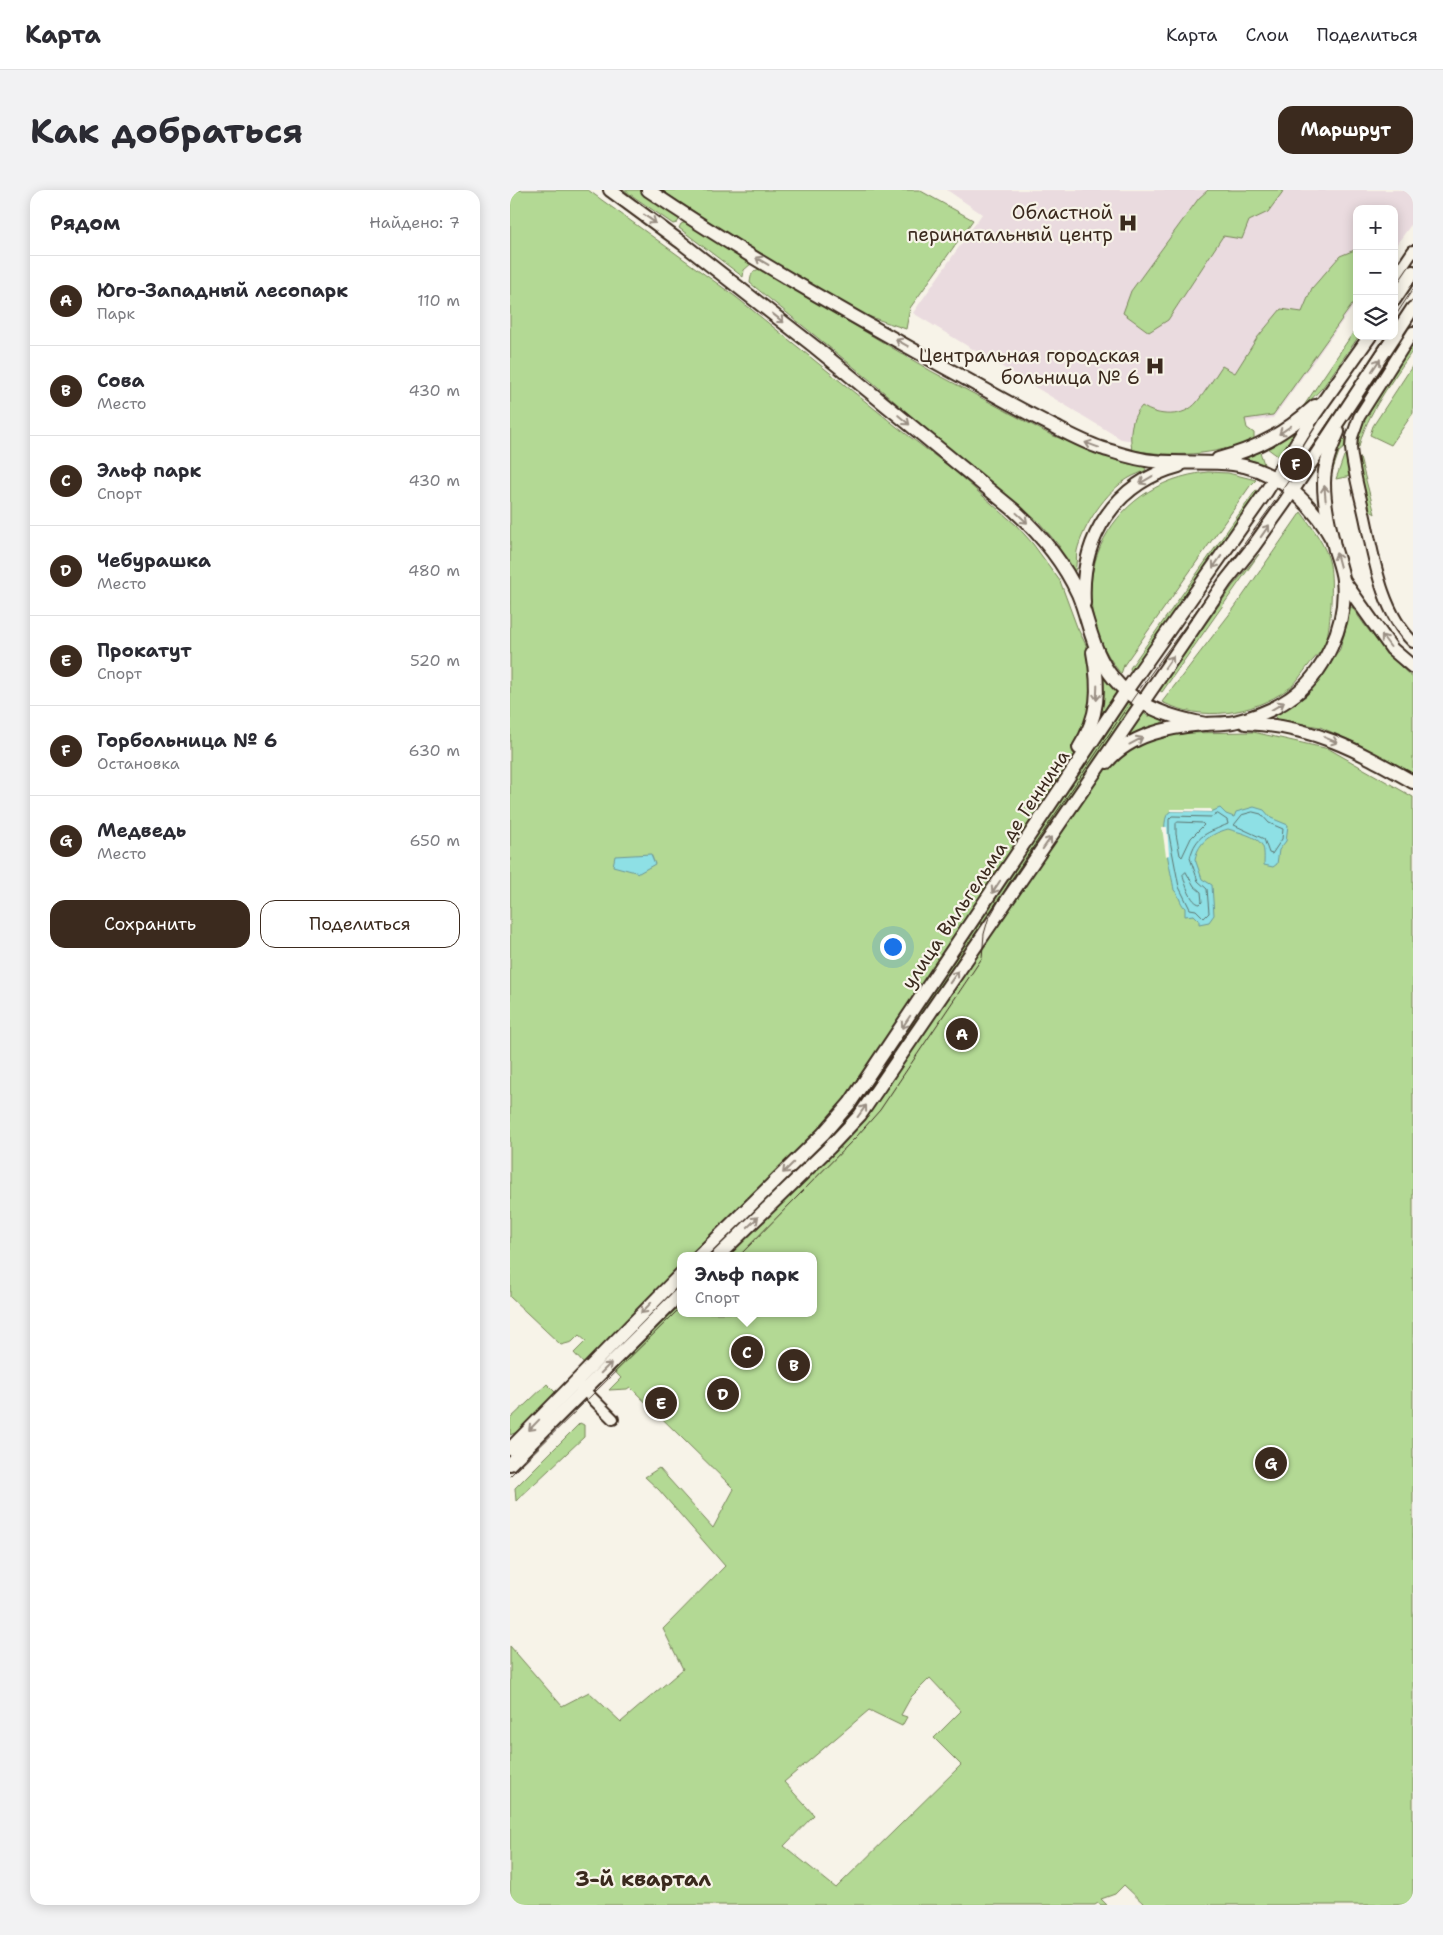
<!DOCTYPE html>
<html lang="ru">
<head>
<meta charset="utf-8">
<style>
	body { margin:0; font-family:"Shantell Sans",sans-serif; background:#f2f2f3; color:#2b2b33 }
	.controls { position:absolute; right:15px; top:15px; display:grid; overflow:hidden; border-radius:10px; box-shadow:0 2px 12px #0003 }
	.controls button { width:45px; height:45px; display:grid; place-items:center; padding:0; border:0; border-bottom:1px solid #e1e1e2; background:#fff; color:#2b2b33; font:25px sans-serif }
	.you { position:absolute; left:382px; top:756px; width:18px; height:18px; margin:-12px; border:4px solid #fff; border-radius:50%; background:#1a73e8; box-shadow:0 0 0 8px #1a73e833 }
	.badge { display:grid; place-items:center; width:32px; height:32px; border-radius:50%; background:#3b2a1e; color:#fff; font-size:16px; font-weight:700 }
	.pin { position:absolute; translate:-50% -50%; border:2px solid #fff; box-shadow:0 1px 5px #0006 }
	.popup { position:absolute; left:167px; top:1062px; width:140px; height:65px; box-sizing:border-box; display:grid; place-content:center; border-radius:10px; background:#fff; filter:drop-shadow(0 1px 4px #0005); font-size:16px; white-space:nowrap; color:#7c7c81 }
	.popup b { font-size:19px; color:#2b2b33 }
	.popup::after { content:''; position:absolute; left:50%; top:100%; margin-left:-10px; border:10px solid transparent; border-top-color:#fff }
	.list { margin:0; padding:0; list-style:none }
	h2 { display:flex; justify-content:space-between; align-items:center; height:65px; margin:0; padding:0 20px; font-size:21px }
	h2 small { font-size:16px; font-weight:400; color:#7c7c81 }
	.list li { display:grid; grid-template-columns:32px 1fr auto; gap:15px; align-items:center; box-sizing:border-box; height:90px; padding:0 20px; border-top:1px solid #e1e1e2 }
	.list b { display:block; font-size:19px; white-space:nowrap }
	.list p { margin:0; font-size:16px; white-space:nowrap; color:#7c7c81 }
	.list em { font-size:16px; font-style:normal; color:#7c7c81 }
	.actions { display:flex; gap:10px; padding:15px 20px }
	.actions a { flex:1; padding:11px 0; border:1px solid #3b2a1e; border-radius:15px; text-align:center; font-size:18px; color:#3b2a1e }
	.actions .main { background:#3b2a1e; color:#fff }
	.icon { flex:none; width:28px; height:28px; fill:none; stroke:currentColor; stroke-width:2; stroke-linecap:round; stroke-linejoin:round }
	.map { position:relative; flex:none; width:903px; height:1715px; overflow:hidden; border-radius:15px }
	header { display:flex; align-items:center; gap:30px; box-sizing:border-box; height:70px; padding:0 25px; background:#fff; border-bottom:1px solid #e1e1e2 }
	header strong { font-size:24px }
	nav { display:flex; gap:28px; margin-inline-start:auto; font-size:18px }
	.intro { display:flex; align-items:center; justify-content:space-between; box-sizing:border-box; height:120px; padding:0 30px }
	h1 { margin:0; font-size:35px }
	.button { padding:12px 22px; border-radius:15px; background:#3b2a1e; color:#fff; font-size:18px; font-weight:700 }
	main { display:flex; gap:30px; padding:0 30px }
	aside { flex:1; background:#fff; border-radius:15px; box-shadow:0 2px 12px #0003 }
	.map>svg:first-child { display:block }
	.built { fill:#eadbdf }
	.green { fill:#b3d994; stroke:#778259; fill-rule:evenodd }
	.water { fill:#8ee0e5; stroke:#6d9795 }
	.pier { fill:#f7f3e8 }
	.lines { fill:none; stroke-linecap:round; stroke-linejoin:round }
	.shore { stroke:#5c736e; stroke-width:1 }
	.minor-casing { stroke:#3b2a1e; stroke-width:14 }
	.major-casing { stroke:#3b2a1e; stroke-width:16 }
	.minor { stroke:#f7f3e8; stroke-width:10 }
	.major { stroke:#f7f3e8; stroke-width:12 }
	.tram { stroke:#3b2a1e; stroke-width:1 }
	.oneway { stroke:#998e83 }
	.labels { text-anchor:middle; stroke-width:4.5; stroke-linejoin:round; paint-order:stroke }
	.poi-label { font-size:19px; fill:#3b2a1e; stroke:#f7f3e8; text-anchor:end }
	.street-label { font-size:19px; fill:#3b2a1e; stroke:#f7f3e8 }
	.quarter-label { font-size:21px; font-weight:bold; fill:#3b2a1e; stroke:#f7f3e8 }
</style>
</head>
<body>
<header>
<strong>Карта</strong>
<nav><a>Карта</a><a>Слои</a><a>Поделиться</a></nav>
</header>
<div class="intro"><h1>Как добраться</h1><a class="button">Маршрут</a></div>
<main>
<aside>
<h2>Рядом<small>Найдено: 7</small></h2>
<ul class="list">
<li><span class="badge">A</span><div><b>Юго-Западный лесопарк</b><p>Парк</p></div><em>110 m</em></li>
<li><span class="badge">B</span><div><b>Сова</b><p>Место</p></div><em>430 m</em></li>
<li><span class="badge">C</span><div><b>Эльф парк</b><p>Спорт</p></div><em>430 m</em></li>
<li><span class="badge">D</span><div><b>Чебурашка</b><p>Место</p></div><em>480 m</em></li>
<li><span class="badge">E</span><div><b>Прокатут</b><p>Спорт</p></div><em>520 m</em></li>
<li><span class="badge">F</span><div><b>Горбольница № 6</b><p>Остановка</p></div><em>630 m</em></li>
<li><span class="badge">G</span><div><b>Медведь</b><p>Место</p></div><em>650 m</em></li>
</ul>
<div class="actions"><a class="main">Сохранить</a><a>Поделиться</a></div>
</aside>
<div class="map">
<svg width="903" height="1715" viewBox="0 0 903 1715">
	<rect width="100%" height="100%" fill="#f7f3e8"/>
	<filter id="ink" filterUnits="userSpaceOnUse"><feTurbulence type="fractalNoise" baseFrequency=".02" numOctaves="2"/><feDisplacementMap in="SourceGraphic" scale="10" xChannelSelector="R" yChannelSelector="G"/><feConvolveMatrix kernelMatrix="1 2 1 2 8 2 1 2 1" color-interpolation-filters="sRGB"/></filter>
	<g filter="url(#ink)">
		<!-- built -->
		<path class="built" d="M437,0H903V32L884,58V19H847V111L763,228L618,250L611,249L403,123L472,24Z"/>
		<!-- green -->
		<g class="green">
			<path d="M0,0H78L226,107L387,237L441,278L506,335L523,354L550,391L567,437L591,485L616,510L639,527L640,524L654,531L651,533L676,543L743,542L819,559L903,607V1715H635L614,1695L605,1704L591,1709L597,1715H591L588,1713L585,1715H0V1456L52,1516L79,1502L111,1532L173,1479L153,1439L215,1376L149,1300L135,1287L149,1278L203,1338L224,1299L120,1197L117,1199L99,1200L111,1188L86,1162L74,1174L64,1163L76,1151L69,1145L62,1152L51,1155L0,1107ZM171,1066H303V1123H171ZM420,1488L451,1521L424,1548L451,1575L326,1698L274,1656L304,1625L274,1592L359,1520L392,1536L397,1527L391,1525L401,1507Z"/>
			<path d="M114,0H130L170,28L167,33L163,34Z"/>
			<path d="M151,0H409L463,30L400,118L396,139L343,121L257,69Z"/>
			<path d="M698,0H774L758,22L739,31L732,49L713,46L658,130L639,142L613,123L621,101L689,8Z"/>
			<path d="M176,32L242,73L234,80L233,87L169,38L171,34Z"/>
			<path d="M847,59V108L763,225L735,229L737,238L744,243V251C699,265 669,268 622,260C619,244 621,227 632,216C648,227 674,228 687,212C696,201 704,188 712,176L725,183L747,148L771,119L792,122L802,98L830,66Z"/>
			<path d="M250,79L421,181L541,245L619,274L634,276L636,280C631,283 624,285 619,288C596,301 573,336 567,361C566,368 567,374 565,381H562L545,356L550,357L528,331L494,307L361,191L240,93C241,84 242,81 250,79Z"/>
			<path d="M847,137V149L813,197L791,220Z"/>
			<path d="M903,153V160C885,187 855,226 849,257H847C851,222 884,182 903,153Z"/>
			<path d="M903,175V223L881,255L860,245L863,236Z"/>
			<path d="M789,238L769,267L757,258Z"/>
			<path d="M832,248L835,250L834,258L829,262L822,282L825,265Z"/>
			<path d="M750,262L754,274L734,268Z"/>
			<path d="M836,264L841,286L826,289L834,266Z"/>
			<path d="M850,268L865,324L858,319L848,269Z"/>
			<path d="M698,282L718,283L746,290L740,296L614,475L611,484C544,401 595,292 698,282Z"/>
			<path d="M746,300L749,302L621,483L620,478Z"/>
			<path d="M791,322C802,337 817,357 820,375C823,393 821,434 816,451C814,460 803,469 798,476C792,483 786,494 778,499C741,525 693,532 652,512L725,417Z"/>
			<path d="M749,364L652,502L649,500L721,398Z"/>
			<path d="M839,417H842C860,444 879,467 903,488V584L846,553L810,537L766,529L765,526L796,506L817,480L830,459L837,434Z"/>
			<path d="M37,1194L47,1204L7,1242L0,1245V1229Z"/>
			<path d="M70,1233L74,1235V1247L6,1311L5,1298Z"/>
		</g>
		<!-- water -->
		<g class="water">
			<path d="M744,617L754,620L761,628L778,635L776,651L769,660L767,674L763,677L754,675C754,669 755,660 752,655C747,646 728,642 718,639C701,644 689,651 685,669L692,689L702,695L704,725L699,732L689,734V730L684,725L675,726V718C669,712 670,706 664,700C662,685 646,627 661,621L701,622L710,618L716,624L724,627L726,622Z"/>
			<path d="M141,664L145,674L129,683L103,676L105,666Z"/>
		</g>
		<!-- pier -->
		<g class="pier">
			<path d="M660,619H701V622L660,621Z"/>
			<path d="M652,637H657L659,665L656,666Z"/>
		</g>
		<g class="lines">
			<!-- shore -->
			<g class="shore">
				<path d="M743,622L751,624L759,633L773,639L772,649L762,664L759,663L754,649L724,635L732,625Z"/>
				<path d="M708,624L717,630L718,634C698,643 686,644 680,668L688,691L697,699L699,723L694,728L686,720L680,719L669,697L659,645V629L662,626L701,627Z"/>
				<path d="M668,632L692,633L694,635L681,648L672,667L670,665L666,644V634Z"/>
				<path d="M676,682L684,696L691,702L692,712L690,714C681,713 675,694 673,685Z"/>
			</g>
			<!-- minor casing -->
			<g class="minor-casing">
				<g id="minor">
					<path d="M884,89L903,61"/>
					<path d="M903,142L849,227L842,247L841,258C843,281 850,304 855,327C864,368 871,421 903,452"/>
					<path d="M69,1195L103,1229"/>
				</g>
			</g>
			<!-- major casing -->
			<g class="major-casing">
				<g id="major">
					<path d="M100,0L172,53L305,157L504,320C530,344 553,371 568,404C577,425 580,448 591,469C612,511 652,526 696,534"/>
					<path d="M138,0C234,65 335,122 436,178C471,197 505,217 541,235C557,243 573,252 591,258C608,263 626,270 644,271C671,274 697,271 723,274C767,279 803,314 823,351"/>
					<path d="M884,110L903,82"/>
					<path d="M708,269C747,259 775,243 805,216"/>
					<path d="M833,390L882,459L903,477"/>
					<path d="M574,413C570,348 605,293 669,276"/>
					<path d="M735,533C804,536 845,559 903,592"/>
					<path d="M569,558C589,526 590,499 583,462"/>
					<path d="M597,572C621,544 660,537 694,534C704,533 715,534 724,532C745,527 762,521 779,509C815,485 838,432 833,390C832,380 828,370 825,360C820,339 814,316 814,293C814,275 821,258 828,242"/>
					<path d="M189,1066L313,944L340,913L616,501L756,302L804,225L860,146"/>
					<path d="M208,1066L320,957L350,925L715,392L743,357L775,312L903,118"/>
					<path d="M0,1259L171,1084"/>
					<path d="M0,1274L171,1103"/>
				</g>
			</g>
			<!-- minor -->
			<use href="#minor" class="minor"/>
			<!-- major -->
			<use href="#major" class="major"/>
			<!-- tram -->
			<g class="tram">
				<path d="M884,128L903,99"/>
				<path d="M229,1066L347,946L370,920L472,768L474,744L478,730L499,693L624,507L760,318L877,146"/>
				<path d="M0,1286L171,1117"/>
			</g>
		</g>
		<!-- one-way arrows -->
		<defs><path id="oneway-shaft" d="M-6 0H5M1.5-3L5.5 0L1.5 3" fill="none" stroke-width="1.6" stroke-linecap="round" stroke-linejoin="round" transform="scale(1.25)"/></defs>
		<g class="oneway">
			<use href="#oneway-shaft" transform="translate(140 29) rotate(36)"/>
			<use href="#oneway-shaft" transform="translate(252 71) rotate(-149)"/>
			<use href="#oneway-shaft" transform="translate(268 128) rotate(38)"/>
			<use href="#oneway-shaft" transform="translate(392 153) rotate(-151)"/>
			<use href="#oneway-shaft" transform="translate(866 175) rotate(-56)"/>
			<use href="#oneway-shaft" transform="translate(394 230) rotate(40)"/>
			<use href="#oneway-shaft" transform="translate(775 240) rotate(145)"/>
			<use href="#oneway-shaft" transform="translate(582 255) rotate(-160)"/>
			<use href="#oneway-shaft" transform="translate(636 290) rotate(149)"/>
			<use href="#oneway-shaft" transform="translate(815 303) rotate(-95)"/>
			<use href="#oneway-shaft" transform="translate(512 328) rotate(43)"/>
			<use href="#oneway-shaft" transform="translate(755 341) rotate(-55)"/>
			<use href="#oneway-shaft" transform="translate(828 370) rotate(-105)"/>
			<use href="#oneway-shaft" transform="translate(707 372) rotate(125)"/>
			<use href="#oneway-shaft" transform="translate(876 451) rotate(-127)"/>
			<use href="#oneway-shaft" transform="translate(659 472) rotate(-55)"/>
			<use href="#oneway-shaft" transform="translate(587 503) rotate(92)"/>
			<use href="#oneway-shaft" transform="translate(768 516) rotate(-31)"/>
			<use href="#oneway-shaft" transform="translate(821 550) rotate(22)"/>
			<use href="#oneway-shaft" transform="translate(626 551) rotate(-28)"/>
			<use href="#oneway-shaft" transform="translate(537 653) rotate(-55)"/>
			<use href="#oneway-shaft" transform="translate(486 697) rotate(123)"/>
			<use href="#oneway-shaft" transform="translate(444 787) rotate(-55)"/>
			<use href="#oneway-shaft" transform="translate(396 832) rotate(124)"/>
			<use href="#oneway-shaft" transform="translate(352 921) rotate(-54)"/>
			<use href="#oneway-shaft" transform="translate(278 978) rotate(135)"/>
			<use href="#oneway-shaft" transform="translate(243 1032) rotate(-44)"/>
			<use href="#oneway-shaft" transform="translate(136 1118) rotate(134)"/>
			<use href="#oneway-shaft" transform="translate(96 1178) rotate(-45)"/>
			<use href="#oneway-shaft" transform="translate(24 1235) rotate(134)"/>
		</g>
	</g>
	<!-- icons -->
	<defs>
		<g id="hospital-bare" transform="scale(1.5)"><path d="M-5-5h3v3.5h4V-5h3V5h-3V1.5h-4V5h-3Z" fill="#3b2a1e" stroke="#f7f3e8" stroke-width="2.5" paint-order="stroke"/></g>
	</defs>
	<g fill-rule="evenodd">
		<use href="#hospital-bare" x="618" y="33"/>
		<use href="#hospital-bare" x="645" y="176"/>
	</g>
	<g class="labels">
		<!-- poi labels -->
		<g class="poi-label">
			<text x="603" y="29">Областной<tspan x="603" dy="22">перинатальный центр</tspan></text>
			<text x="630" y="172">Центральная городская<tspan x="630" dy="22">больница № 6</tspan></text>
		</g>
		<!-- street labels -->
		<g class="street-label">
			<text transform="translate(475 679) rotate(-56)" y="7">улица Вильгельма де Геннина</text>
		</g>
		<!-- quarter labels -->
		<g class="quarter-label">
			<text x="133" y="1696">3-й квартал</text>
		</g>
	</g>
</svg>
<div class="controls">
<button>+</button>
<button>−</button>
<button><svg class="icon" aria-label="layers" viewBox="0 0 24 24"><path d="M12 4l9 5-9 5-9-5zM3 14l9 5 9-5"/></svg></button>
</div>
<div class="you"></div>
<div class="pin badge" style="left:452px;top:844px">A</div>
<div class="pin badge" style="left:284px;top:1175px">B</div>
<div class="pin badge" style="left:237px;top:1162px">C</div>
<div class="popup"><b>Эльф парк</b>Спорт</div>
<div class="pin badge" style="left:213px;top:1204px">D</div>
<div class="pin badge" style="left:151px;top:1213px">E</div>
<div class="pin badge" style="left:786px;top:274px">F</div>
<div class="pin badge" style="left:761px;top:1273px">G</div>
</div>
</main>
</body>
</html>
